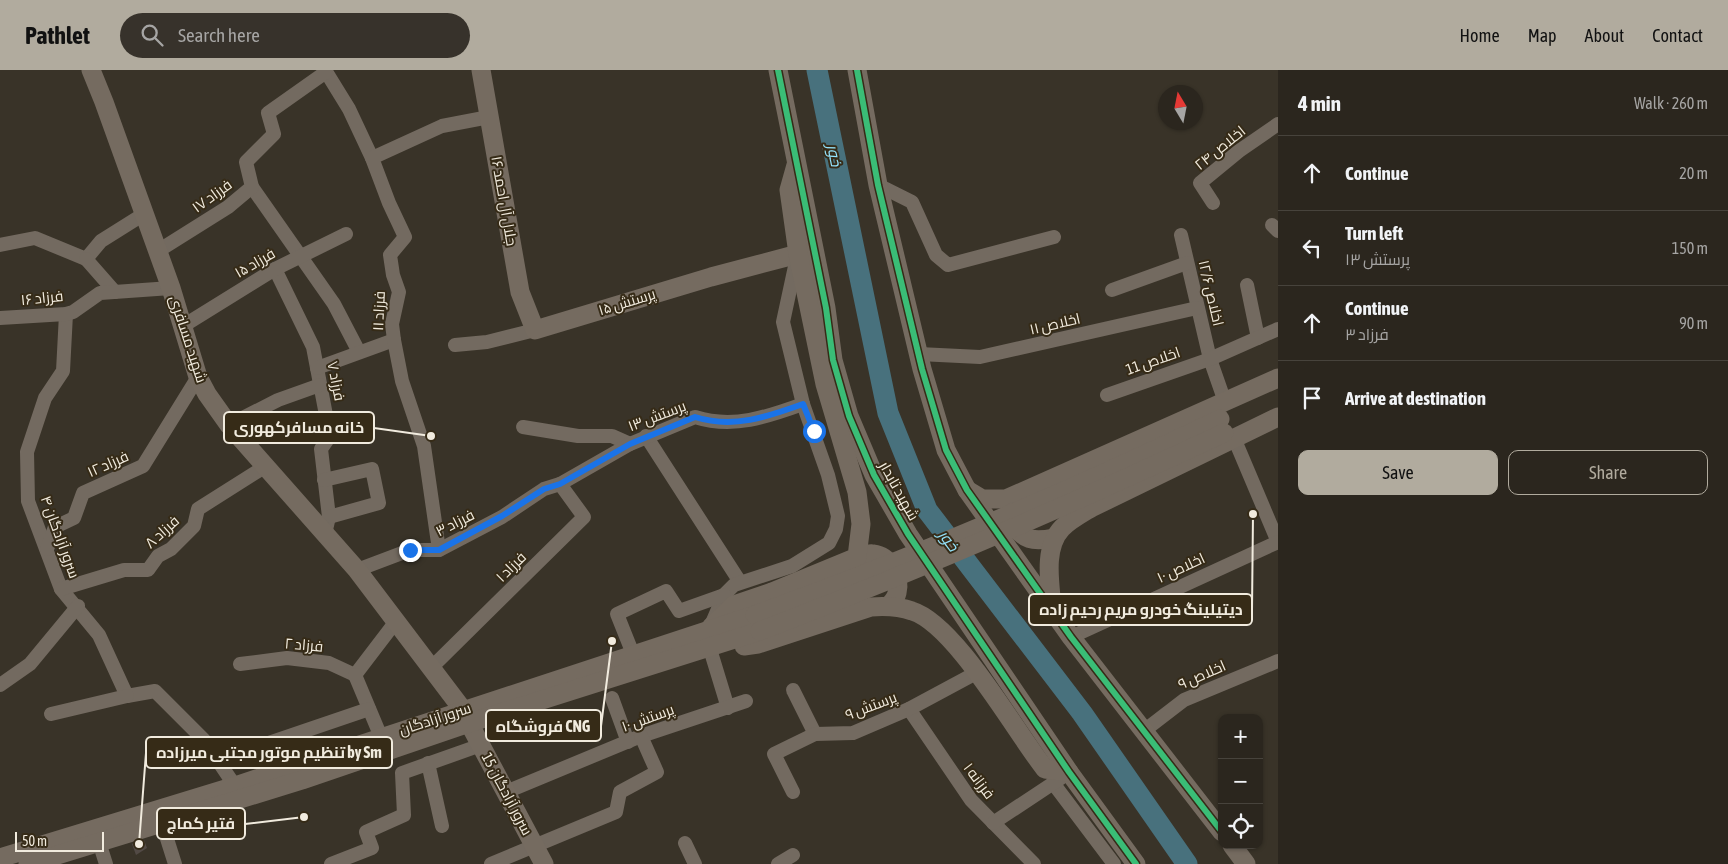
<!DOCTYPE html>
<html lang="en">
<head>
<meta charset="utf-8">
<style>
	body { margin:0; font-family:"Asap Condensed",Cairo,sans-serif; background:#37322b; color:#f1f3f6 }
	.controls { position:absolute; right:15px; bottom:15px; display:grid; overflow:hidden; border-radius:10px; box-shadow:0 1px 4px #0004 }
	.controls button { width:45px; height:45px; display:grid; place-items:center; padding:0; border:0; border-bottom:1px solid #47433c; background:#2b261e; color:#f1f3f6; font:25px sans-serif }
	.compass { position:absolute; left:1158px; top:15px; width:45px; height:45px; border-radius:50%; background:#2b261e; box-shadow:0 1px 4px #0004; rotate:350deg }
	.scale { position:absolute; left:15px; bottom:12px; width:89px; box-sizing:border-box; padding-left:5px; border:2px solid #f1ebde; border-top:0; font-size:14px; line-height:18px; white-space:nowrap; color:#f1ebde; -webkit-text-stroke:4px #362b17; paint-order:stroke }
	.stop { position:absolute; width:15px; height:15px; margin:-11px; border:4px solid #1a73e8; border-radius:50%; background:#fff }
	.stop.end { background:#1a73e8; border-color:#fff; box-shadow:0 1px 5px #0008 }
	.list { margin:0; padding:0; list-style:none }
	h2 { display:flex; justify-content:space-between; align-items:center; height:65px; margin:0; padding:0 20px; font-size:21px }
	h2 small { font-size:16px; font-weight:400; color:#a6a5a4 }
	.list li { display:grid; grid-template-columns:32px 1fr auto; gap:15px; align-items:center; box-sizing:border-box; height:75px; padding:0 20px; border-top:1px solid #47433c }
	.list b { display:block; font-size:19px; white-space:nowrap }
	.list p { margin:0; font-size:16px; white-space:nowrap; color:#a6a5a4 }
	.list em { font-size:16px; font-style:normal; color:#a6a5a4 }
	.actions { display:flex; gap:10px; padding:15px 20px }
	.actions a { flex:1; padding:11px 0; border:1px solid #b1ab9e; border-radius:10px; text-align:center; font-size:18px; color:#b1ab9e }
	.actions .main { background:#b1ab9e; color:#111 }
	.icon { flex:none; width:28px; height:28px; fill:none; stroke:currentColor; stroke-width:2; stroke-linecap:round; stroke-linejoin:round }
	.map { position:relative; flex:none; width:1278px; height:794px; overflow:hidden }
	header { display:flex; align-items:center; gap:30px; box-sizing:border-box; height:70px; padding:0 25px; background:#b1ab9e; color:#111 }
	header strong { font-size:24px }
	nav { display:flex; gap:28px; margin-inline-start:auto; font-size:18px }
	.search { width:350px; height:45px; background:#37322b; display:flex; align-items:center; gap:12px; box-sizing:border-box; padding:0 18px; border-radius:28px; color:#a6a5a4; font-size:19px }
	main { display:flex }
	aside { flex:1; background:#2b261e }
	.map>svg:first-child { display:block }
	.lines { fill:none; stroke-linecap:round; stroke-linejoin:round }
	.river { stroke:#48717d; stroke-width:21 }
	.building { fill:#524a45 }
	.street { stroke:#736a60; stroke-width:14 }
	.secondary { stroke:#756b60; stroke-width:19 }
	.secondary-bridge { stroke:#756b60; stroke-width:19 }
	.cycleway-casing { stroke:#362b17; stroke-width:9 }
	.cycleway { stroke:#3abd76; stroke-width:6 }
	.route { stroke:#1a73e8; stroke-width:6 }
	.labels { text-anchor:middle; stroke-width:4; stroke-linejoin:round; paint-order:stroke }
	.street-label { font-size:15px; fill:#f1ebde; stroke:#362b17 }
	.water-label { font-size:16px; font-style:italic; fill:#95e4fd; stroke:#362b17 }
	.leader { fill:none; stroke:#f1ebde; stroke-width:2 }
	.callout-dot { fill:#f1ebde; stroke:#362b17; stroke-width:2 }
	.callout { fill:#362b17; stroke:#f1ebde; stroke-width:2 }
	.callout-label { font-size:16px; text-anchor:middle; font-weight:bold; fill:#f1ebde }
</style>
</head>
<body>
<header>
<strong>Pathlet</strong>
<div class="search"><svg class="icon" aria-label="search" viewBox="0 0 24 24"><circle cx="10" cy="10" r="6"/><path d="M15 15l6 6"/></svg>Search here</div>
<nav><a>Home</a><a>Map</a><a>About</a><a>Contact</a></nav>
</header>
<main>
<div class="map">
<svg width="1278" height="794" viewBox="0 0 1278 794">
	<rect width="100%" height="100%" fill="#393328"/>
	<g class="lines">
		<!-- river -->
		<path class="river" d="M817,0L888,343L927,440L1082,643L1187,794"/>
	</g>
	<!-- building -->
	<path class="building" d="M144,770L147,778L136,785L132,774Z"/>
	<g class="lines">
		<!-- street -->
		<g class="street">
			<path d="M325,0L349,39L372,88"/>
			<path d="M878,115L912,132L936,185L948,195L1054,167"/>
			<path d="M252,117L334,234L359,282"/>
			<path d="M1213,133L1200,113L1239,81L1278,54"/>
			<path d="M1272,155L1278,161"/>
			<path d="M1181,165L1210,289L1225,332"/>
			<path d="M0,175L35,168L86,189L101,171L144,144"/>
			<path d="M158,181L228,137L252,117L246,92L274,64L268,43L326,2"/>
			<path d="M86,189L115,222"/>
			<path d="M275,199L313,277L330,366L321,379L329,447L325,464"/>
			<path d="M1247,215L1258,268"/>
			<path d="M1112,220L1187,193"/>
			<path d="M66,244L63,301L45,328L27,382L28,431L61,519L99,565L127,626L155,621L204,670L235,716"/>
			<path d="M0,248L66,244L73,242L100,223L171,218"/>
			<path d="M183,256L275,199L346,164"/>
			<path d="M455,275L487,272L535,260"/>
			<path d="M919,284L980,287L1197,238"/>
			<path d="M317,298L394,270"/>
			<path d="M1107,325L1210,289L1278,259"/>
			<path d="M229,355L278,330L320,315"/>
			<path d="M523,357L578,366H612L630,374"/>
			<path d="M646,366L740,512"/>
			<path d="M1234,368L1278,472"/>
			<path d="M324,410L372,399L379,433L329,447"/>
			<path d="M47,479L55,457L74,448L83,423L143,396L198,307"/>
			<path d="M439,480L424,376L402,311L394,270L392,254L399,222L393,205L390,185L405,167L389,133L372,88L442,56L489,47"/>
			<path d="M357,500L410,480H439L502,447L544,419L560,414L630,374L695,347C733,359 767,347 803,334"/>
			<path d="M61,519L124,500H148L158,486L171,479L194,456L198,439L266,396"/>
			<path d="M712,553L724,525L734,515L792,496L829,473L836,459L838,446L828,405L803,334L783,252L797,187"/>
			<path d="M1071,567L1278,472"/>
			<path d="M710,579L728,638"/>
			<path d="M633,584L617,544L666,521L679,541L724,525"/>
			<path d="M240,594L287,588L329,593L355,605L397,550"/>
			<path d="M431,598L584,447L560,414"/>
			<path d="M355,605L381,667"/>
			<path d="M0,615L30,594L78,536"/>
			<path d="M793,620L815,664"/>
			<path d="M612,628L628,672"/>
			<path d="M909,639L971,730L1034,794"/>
			<path d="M51,644L127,626"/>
			<path d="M1145,660L1184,630L1278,591"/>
			<path d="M269,673L369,639"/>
			<path d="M428,693L442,756"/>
			<path d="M1053,713L1114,794"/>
			<path d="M506,722L641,666L746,631"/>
			<path d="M793,722L774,684L815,664L853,663L909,639L976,603"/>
			<path d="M162,753L175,794"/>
			<path d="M993,753L1061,708"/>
			<path d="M99,772L106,794"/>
			<path d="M685,773L695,794"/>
			<path d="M331,794L372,778L366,762L404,745L402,703L481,675"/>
			<path d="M491,794L616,742L620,722L657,702L641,666"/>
			<path d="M778,794L793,785"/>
		</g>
		<!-- secondary -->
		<g class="secondary">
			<path d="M91,0L104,32L171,218L198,307L207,324L229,355L357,500L463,640"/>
			<path d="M481,0L520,222L535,260L711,207L798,184"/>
			<path d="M778,0L826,238L833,290L849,346L874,405L908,464L1069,702L1136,794"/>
			<path d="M857,0L878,115L922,299L946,380L967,420L1071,567L1222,762"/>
			<path d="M967,420L982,429H1006L1278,308"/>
			<path d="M1013,442L1012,451C1022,471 1034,472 1054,468"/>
			<path d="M857,487C862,486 868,483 873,484C890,486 901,506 897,523C896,528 892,532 889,536"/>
			<path d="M1052,537C1050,513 1043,478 1062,458C1070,450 1081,444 1091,438L1278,347"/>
			<path d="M711,557L734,535L772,522L857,487L861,454L857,422L825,314L798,184L789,120L796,95"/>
			<path d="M744,576L758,574L871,537C885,536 898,536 912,541C955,554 1015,661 1045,699L1069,702"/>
			<path d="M469,653L544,794"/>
			<path d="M1232,775L1246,794"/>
			<path d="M0,788L235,716L755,545"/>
			<path d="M28,794L302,710L469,653L760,561"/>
		</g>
		<!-- secondary-bridge -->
		<g class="secondary-bridge">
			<path d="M755,545C913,488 1068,422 1220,349"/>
			<path d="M760,561C917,501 1072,434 1224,363"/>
		</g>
		<!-- cycleway casing -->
		<g class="cycleway-casing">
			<g id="cycleway">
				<path d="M778,0L826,238L833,290L849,346L874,405L908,464L1069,702L1136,794"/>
				<path d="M857,0L878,115L922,299L946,380L967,420L1071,567L1222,762"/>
			</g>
		</g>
		<!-- cycleway -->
		<use href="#cycleway" class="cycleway"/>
	</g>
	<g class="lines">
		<!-- route -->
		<path class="route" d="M410,480H439L502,446L544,419L560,414L630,374L695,347C733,359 767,347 803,334L814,361"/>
	</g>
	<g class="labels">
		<!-- street labels -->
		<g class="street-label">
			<text transform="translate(1220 78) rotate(-39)" y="5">اخلاص ۲۴</text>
			<text transform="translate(212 126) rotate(-36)" y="5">فرزاد ۱۷</text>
			<text transform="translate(504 131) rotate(80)" y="5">جلال آل احمد ۱۶</text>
			<text transform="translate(255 193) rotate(-30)" y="5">فرزاد ۱۵</text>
			<text transform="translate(1211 223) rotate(77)" y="5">اخلاص ۱۲/۶</text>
			<text transform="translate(42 228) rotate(-6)" y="5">فرزاد ۱۶</text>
			<text transform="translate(627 232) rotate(-17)" y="5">پرستش ۱۵</text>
			<text transform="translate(379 241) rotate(-87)" y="5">فرزاد ۱۱</text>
			<text transform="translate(1055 254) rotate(-13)" y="5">اخلاص ۱۱</text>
			<text transform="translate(188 269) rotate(72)" y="5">شهید مسافری</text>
			<text transform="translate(1153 291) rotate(-19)" y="5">اخلاص 11</text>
			<text transform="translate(336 311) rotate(79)" y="5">فرزاد ۷</text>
			<text transform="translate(657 346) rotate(-21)" y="5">پرستش ۱۳</text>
			<text transform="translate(108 394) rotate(-24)" y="5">فرزاد ۱۲</text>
			<text transform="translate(899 421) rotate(61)" y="5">شهید تابدار</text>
			<text transform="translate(455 453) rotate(-27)" y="5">فرزاد ۳</text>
			<text transform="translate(162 462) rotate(-42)" y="5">فرزاد ۸</text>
			<text transform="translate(60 467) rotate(70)" y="5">سرور آزادگان ۴</text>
			<text transform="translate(511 497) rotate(-45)" y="5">فرزاد ۱</text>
			<text transform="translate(1181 498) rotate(-25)" y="5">اخلاص ۱۰</text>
			<text transform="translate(304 575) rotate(5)" y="5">فرزاد ۲</text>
			<text transform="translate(1202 605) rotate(-24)" y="5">اخلاص ۹</text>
			<text transform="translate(871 636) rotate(-21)" y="5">پرستش ۹</text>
			<text transform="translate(648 648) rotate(-20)" y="5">پرستش ۱۰</text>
			<text transform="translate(435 649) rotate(-18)" y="5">سرور آزادگان</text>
			<text transform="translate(979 711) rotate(53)" y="5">فرزانه ۱</text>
			<text transform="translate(507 724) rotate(62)" y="5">سرور آزادگان 15</text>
		</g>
		<!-- water labels -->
		<g class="water-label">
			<text transform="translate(835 85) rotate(78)" y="6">خور</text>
			<text transform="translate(949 470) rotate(53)" y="6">خور</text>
		</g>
	</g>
	<!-- callouts -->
	<path class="leader" d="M431 366L374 358M1253 444L1252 539M612 571L601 656M139 774L146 683M304 747L245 754"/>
	<g class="callout-dot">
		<circle cx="431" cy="366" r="5"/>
		<circle cx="1253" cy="444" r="5"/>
		<circle cx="612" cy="571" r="5"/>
		<circle cx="139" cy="774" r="5"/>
		<circle cx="304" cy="747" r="5"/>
	</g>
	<g class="callout">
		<rect x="224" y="342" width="150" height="31" rx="5"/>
		<rect x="1029" y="524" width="223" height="31" rx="5"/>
		<rect x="486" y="640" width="115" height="31" rx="5"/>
		<rect x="146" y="667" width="246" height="31" rx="5"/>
		<rect x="157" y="738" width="88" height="31" rx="5"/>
	</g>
	<g class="callout-label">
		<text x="299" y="363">خانه مسافرکهوری</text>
		<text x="1141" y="545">دیتیلینگ خودرو مریم رحیم زاده</text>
		<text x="543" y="662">فروشگاه CNG</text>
		<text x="269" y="688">تنظیم موتور مجتبی میرزاده by Sm</text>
		<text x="201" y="759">فتیر کماج</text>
	</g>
</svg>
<div class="controls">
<button>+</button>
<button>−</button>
<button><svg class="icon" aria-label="locate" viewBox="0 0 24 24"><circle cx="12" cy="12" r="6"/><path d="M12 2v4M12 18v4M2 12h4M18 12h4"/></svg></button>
</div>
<svg class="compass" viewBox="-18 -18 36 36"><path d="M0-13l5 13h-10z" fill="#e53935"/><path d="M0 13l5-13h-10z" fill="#a6a5a4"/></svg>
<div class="scale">50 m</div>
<div class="stop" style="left:814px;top:361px"></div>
<div class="stop end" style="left:410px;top:480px"></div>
</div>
<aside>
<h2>4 min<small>Walk · 260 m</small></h2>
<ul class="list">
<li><svg class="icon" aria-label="ahead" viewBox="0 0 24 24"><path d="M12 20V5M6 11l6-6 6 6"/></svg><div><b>Continue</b></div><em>20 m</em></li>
<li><svg class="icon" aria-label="left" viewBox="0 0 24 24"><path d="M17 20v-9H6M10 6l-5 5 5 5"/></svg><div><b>Turn left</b><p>پرستش ۱۳</p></div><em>150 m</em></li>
<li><svg class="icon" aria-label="ahead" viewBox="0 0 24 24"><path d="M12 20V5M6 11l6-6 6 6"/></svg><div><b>Continue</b><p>فرزاد ۳</p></div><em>90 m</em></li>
<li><svg class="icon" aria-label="arrive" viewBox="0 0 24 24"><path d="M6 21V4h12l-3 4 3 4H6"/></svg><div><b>Arrive at destination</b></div></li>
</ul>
<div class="actions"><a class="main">Save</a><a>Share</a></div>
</aside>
</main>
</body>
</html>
